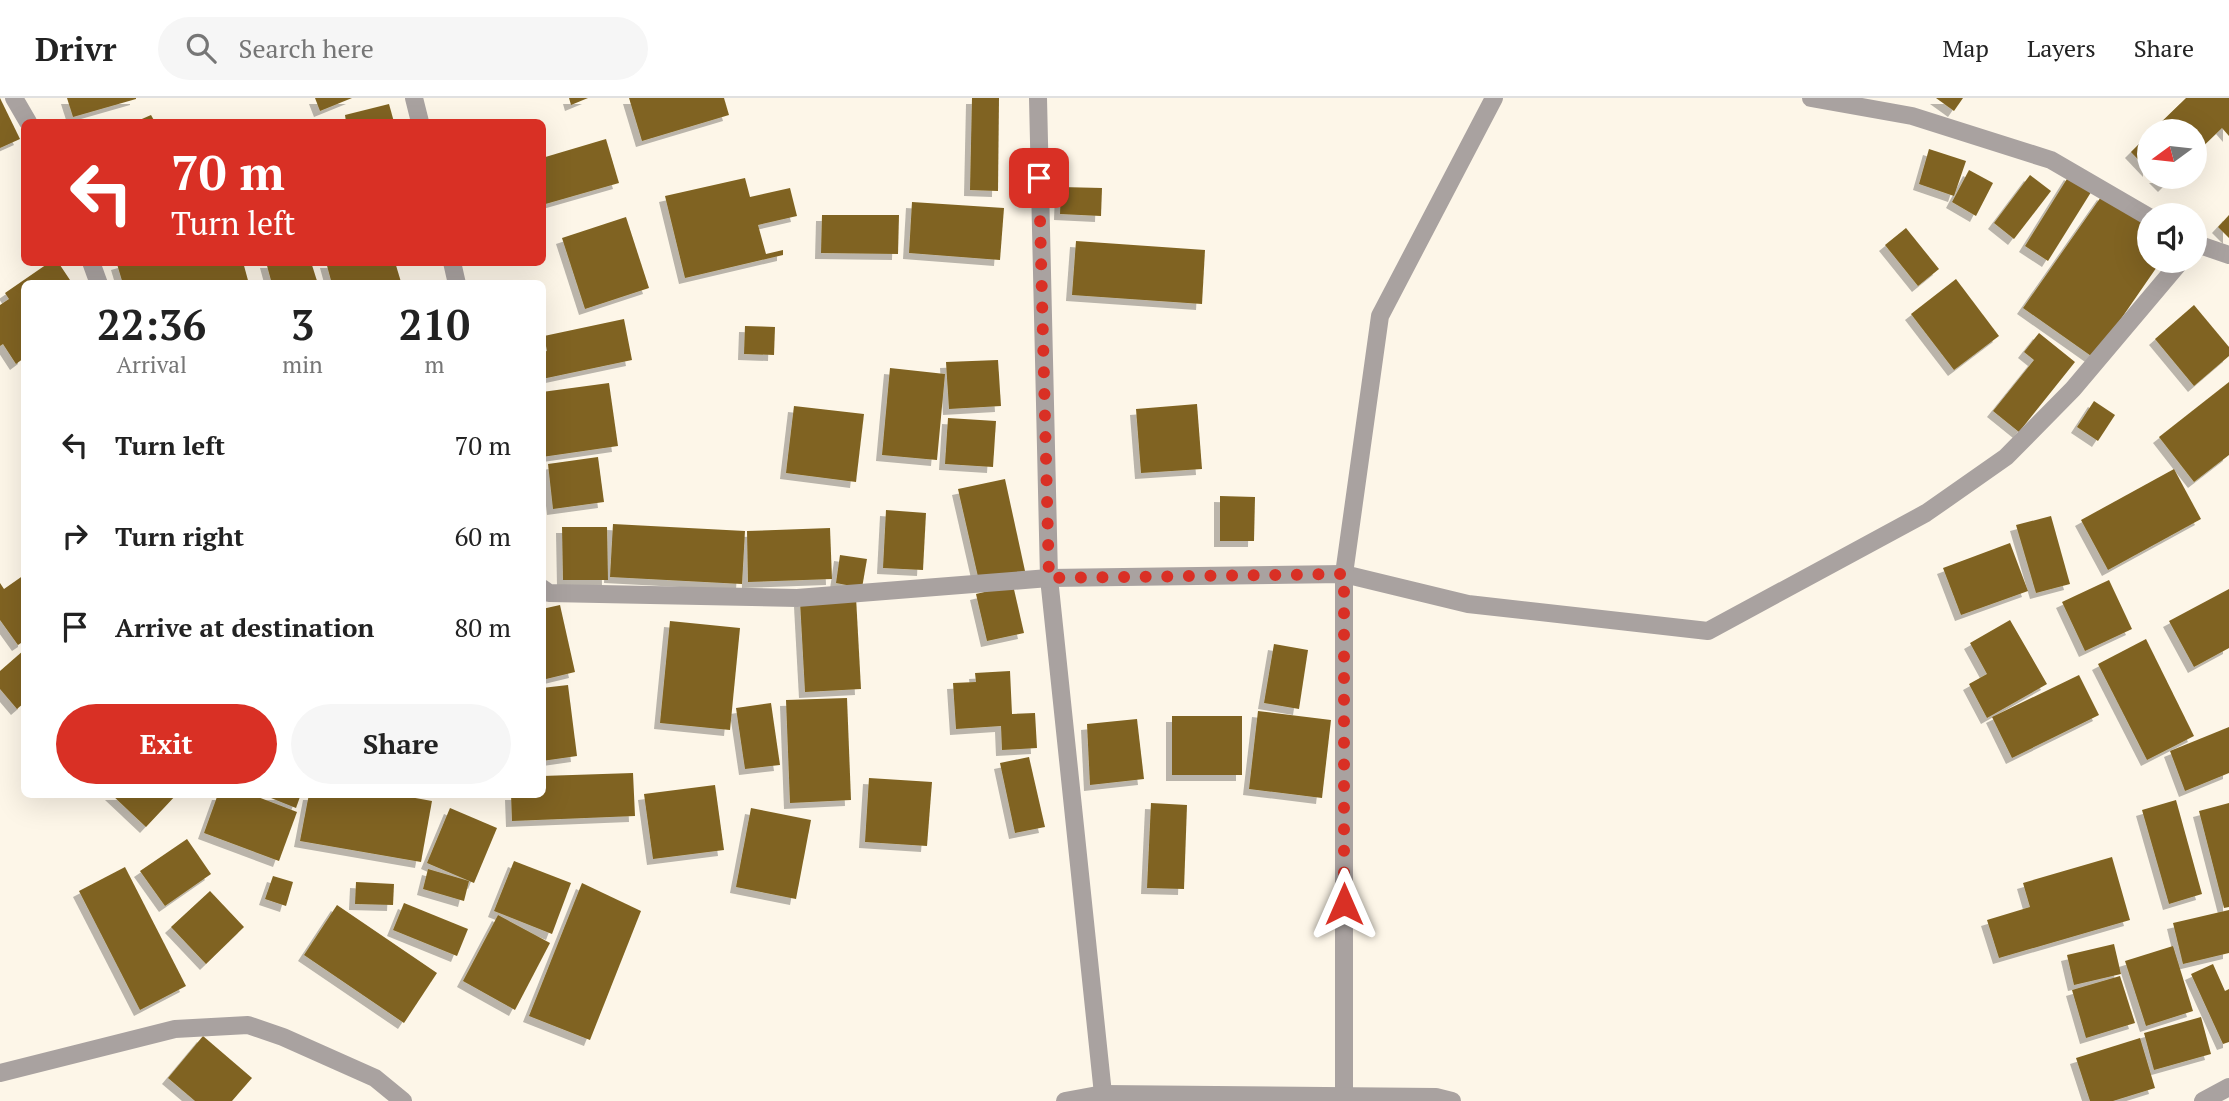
<!DOCTYPE html>
<style>
body{margin:0;font-family:"PT Serif",serif;background:#f6f6f6;color:#222;height:100vh;display:flex;flex-direction:column;font-size:26px;white-space:nowrap}
*{box-sizing:border-box;margin:0}
p{font-size:23px;color:#767676}
.icon{flex:none;width:38px;height:38px;fill:none;stroke:currentColor;stroke-width:2;stroke-linecap:round;stroke-linejoin:round}
.map{position:relative;flex:1;overflow:hidden}
.panel{position:absolute;left:21px;top:182px;width:525px;height:518px;display:flex;flex-direction:column;background:#fff;border-radius:10px;box-shadow:0 7px 28px #0002}
.panel>*{flex:none}
.top-card{position:absolute;left:21px;top:21px;width:525px;height:147px;border-radius:10px;box-shadow:0 7px 28px #0002;background:#d93025;color:#fff;overflow:hidden}
.needle{width:46px;rotate:255deg}
.tools{position:absolute;left:2137px;top:21px;display:grid;gap:14px}
.tools a{display:grid;place-items:center;width:70px;height:70px;border-radius:50%;background:#fff;box-shadow:0 7px 28px #0002;font-size:35px}
.pin{position:absolute;display:grid;place-items:center;width:60px;height:60px;color:#fff;margin:-30px;border-radius:14px;box-shadow:0 4px 10px #0006}
.me{position:absolute;width:77px;margin:-38px;rotate:0deg;stroke-linejoin:round;filter:drop-shadow(0 0 5px #0008)}
.turn{display:flex;align-items:center;gap:24px;height:147px;padding:0 35px;font-size:32px}
.turn .icon{width:91px;height:91px;stroke-width:2.5}
.turn b{display:block;font-size:49px;line-height:60px}
.eta{display:flex;justify-content:space-evenly;align-items:center;height:119px;text-align:center}
.eta b{font-size:42px;font-weight:800;line-height:49px}
.primary-button{display:flex;gap:14px;margin-top:auto;padding:14px 35px}
.primary-button a{flex:1;height:80px;border-radius:42px;background:#d93025;color:#fff;font-size:28px;font-weight:800;line-height:80px;text-align:center}
.primary-button a+a{background:#f6f6f6;color:#222}
ul{padding:0;list-style:none}
li{display:flex;align-items:center;gap:21px;height:91px;padding:0 35px}
li div{flex:1}
li b{display:block;font-size:26px}
li em{font-style:normal}
header{display:flex;align-items:center;gap:42px;box-sizing:border-box;height:98px;padding:0 35px;background:#fff;border-bottom:2px solid #e0e0e0}
header strong{font-size:33px}
nav{display:flex;gap:38px;margin-inline-start:auto;font-size:24px}
.search{width:490px;height:63px;background:#f6f6f6;display:flex;align-items:center;gap:18px;box-sizing:border-box;padding:0 24px;border-radius:38px;color:#767676;font-size:26px}
.map>svg:first-child{display:block}
.building{fill:#806421;filter:url(#shadow)}
.lines{fill:none;stroke-linecap:round;stroke-linejoin:round}
.minor{stroke:#a9a2a0;stroke-width:18}
.route{stroke:#d93025;stroke-width:12;stroke-dasharray:0 21.6}
</style>
<header>
<strong>Drivr</strong>
<div class="search"><svg class="icon" aria-label="search" viewBox="0 0 24 24"><circle cx="10" cy="10" r="6"/><path d="M15 15l6 6"/></svg>Search here</div>
<nav><a>Map</a><a>Layers</a><a>Share</a></nav>
</header>
<div class="map">
<svg width="2229" height="1003" viewBox="0 0 2229 1003">
<defs>
<filter id="shadow"><feDropShadow dx="-6" dy="6" stdDeviation="0" flood-color="#0004"/></filter>
</defs>
<rect width="100%" height="100%" fill="#fdf6e8"/>
<g class="building">
<polygon points="0,0 20,41 0,50"/>
<polygon points="67,0 136,0 136,1 73,19"/>
<polygon points="315,0 352,0 320,13"/>
<polygon points="569,0 588,0 571,7"/>
<polygon points="629,0 724,0 729,17 642,43"/>
<polygon points="972,0 999,0 998,93 970,92"/>
<polygon points="1936,0 1963,0 1954,13"/>
<polygon points="2186,0 2229,0 2229,38 2222,30 2194,57 2194,33 2152,33"/>
<polygon points="389,6 394,24 346,24 345,17"/>
<polygon points="151,17 155,24 135,24"/>
<polygon points="2149,36 2149,73 2131,54"/>
<polygon points="606,41 619,85 542,107 542,60"/>
<polygon points="1929,51 1966,63 1954,98 1919,86"/>
<polygon points="1969,72 1993,85 1976,118 1952,104"/>
<polygon points="2070,76 2093,91 2048,163 2025,148"/>
<polygon points="2030,77 2051,93 2014,141 1994,125"/>
<polygon points="2155,79 2173,79 2164,88"/>
<polygon points="745,80 750,99 790,90 797,118 758,127 766,156 783,152 783,157 685,180 665,98"/>
<polygon points="1061,89 1102,90 1101,118 1060,116"/>
<polygon points="2103,96 2149,128 2149,163 2161,163 2094,260 2023,210"/>
<polygon points="912,104 1004,110 1000,162 909,155"/>
<polygon points="822,117 899,117 898,156 821,155"/>
<polygon points="2229,117 2229,140 2218,129"/>
<polygon points="626,119 649,190 585,211 562,140"/>
<polygon points="1906,130 1939,171 1918,188 1885,147"/>
<polygon points="1076,143 1205,152 1202,206 1072,197"/>
<polygon points="50,164 58,164 70,182 66,186 24,186 24,260 16,266 3,246 0,248 0,207 9,201 5,195"/>
<polygon points="124,164 243,164 249,186 123,186 117,166"/>
<polygon points="266,164 311,164 318,186 272,186"/>
<polygon points="326,164 395,164 401,184 332,186"/>
<polygon points="1956,181 1999,238 1954,272 1911,216"/>
<polygon points="2194,207 2229,249 2229,258 2194,288 2155,241"/>
<polygon points="624,221 632,262 542,281 542,254 547,253 544,238"/>
<polygon points="745,228 775,229 774,257 744,256"/>
<polygon points="2039,235 2075,264 2019,334 1993,313 2034,262 2024,254"/>
<polygon points="998,262 1001,308 949,311 946,264"/>
<polygon points="890,270 945,276 937,362 882,357"/>
<polygon points="2229,284 2229,357 2194,384 2159,339"/>
<polygon points="609,285 618,348 542,359 542,294"/>
<polygon points="2094,303 2115,317 2098,343 2077,329"/>
<polygon points="1197,306 1202,371 1141,375 1136,311"/>
<polygon points="794,308 864,316 856,384 786,375"/>
<polygon points="948,320 996,323 993,369 945,366"/>
<polygon points="598,359 604,404 553,411 548,366"/>
<polygon points="2174,371 2201,421 2108,472 2081,422"/>
<polygon points="1005,381 1025,473 979,483 958,391"/>
<polygon points="1220,398 1255,399 1254,443 1220,443"/>
<polygon points="886,412 926,415 923,472 883,470"/>
<polygon points="2051,418 2070,486 2036,495 2016,427"/>
<polygon points="613,426 745,433 742,486 610,479"/>
<polygon points="562,429 607,429 608,482 563,482"/>
<polygon points="830,430 832,481 748,484 747,433"/>
<polygon points="2010,445 2028,493 1961,517 1943,470"/>
<polygon points="840,457 867,461 862,490 836,485"/>
<polygon points="24,477 24,543 18,547 0,522 0,485 4,491"/>
<polygon points="2109,482 2132,531 2085,553 2062,504"/>
<polygon points="1013,487 1024,535 987,543 976,496"/>
<polygon points="2229,491 2229,550 2194,569 2169,523"/>
<polygon points="856,499 861,591 805,594 800,503"/>
<polygon points="560,507 575,574 542,582 542,511"/>
<polygon points="2010,522 2047,586 1987,620 1969,586 1987,576 1970,545"/>
<polygon points="670,523 740,530 730,632 660,625"/>
<polygon points="2146,541 2194,638 2147,662 2098,566"/>
<polygon points="1274,546 1308,552 1299,611 1264,605"/>
<polygon points="24,552 24,605 17,611 0,591 0,573"/>
<polygon points="1010,573 1012,616 1035,615 1037,650 1002,652 1001,628 956,631 953,585 976,584 975,575"/>
<polygon points="2079,577 2099,617 2012,660 1992,619"/>
<polygon points="568,587 577,658 542,663 542,590"/>
<polygon points="847,600 851,702 790,705 786,602"/>
<polygon points="771,605 780,667 745,671 736,610"/>
<polygon points="1258,613 1331,622 1322,700 1249,691"/>
<rect x="1172" y="618" width="70" height="59"/>
<polygon points="1137,621 1144,681 1090,687 1087,626"/>
<polygon points="2229,629 2229,675 2185,693 2170,653"/>
<polygon points="1029,659 1045,729 1015,735 1000,665"/>
<polygon points="633,675 635,718 512,723 511,696 542,696 542,678"/>
<polygon points="869,680 932,684 927,748 865,744"/>
<polygon points="715,687 724,752 653,761 644,696"/>
<polygon points="111,696 177,696 146,729"/>
<polygon points="218,696 250,696 297,714 279,763 204,735"/>
<polygon points="261,696 301,696 296,710"/>
<polygon points="309,696 393,696 432,703 421,764 300,743"/>
<polygon points="2176,702 2202,796 2169,806 2142,712"/>
<polygon points="1151,705 1187,707 1184,791 1147,790"/>
<polygon points="2229,705 2229,809 2224,810 2199,713"/>
<polygon points="450,710 497,730 474,785 427,765"/>
<polygon points="751,710 811,722 796,801 736,789"/>
<polygon points="187,741 211,776 165,808 140,773"/>
<polygon points="2112,759 2130,822 1999,860 1987,822 2030,809 2023,785"/>
<polygon points="514,763 571,785 552,836 494,813"/>
<polygon points="125,769 186,888 140,912 79,793"/>
<polygon points="428,771 469,783 464,803 423,791"/>
<polygon points="273,778 293,784 286,808 265,801"/>
<polygon points="356,784 394,786 393,807 355,806"/>
<polygon points="582,785 641,813 590,942 529,918"/>
<polygon points="210,793 244,829 206,866 171,829"/>
<polygon points="404,805 468,831 457,858 393,832"/>
<polygon points="337,807 437,875 404,925 304,857"/>
<polygon points="2229,812 2229,855 2183,866 2173,825"/>
<polygon points="498,817 550,845 515,912 463,883"/>
<polygon points="2114,846 2121,876 2074,887 2067,857"/>
<polygon points="2173,848 2193,913 2146,928 2125,863"/>
<polygon points="2213,866 2225,893 2229,891 2229,944 2223,946 2191,876"/>
<polygon points="2120,878 2135,925 2086,940 2072,892"/>
<polygon points="2201,919 2211,956 2154,972 2144,935"/>
<polygon points="203,938 252,980 232,1003 195,1003 168,980"/>
<polygon points="2140,940 2155,990 2113,1003 2090,1003 2076,960"/>
</g>
<g class="lines">
<g class="minor">
<polyline points="14,0 28,24"/>
<polyline points="414,0 420,24"/>
<polyline points="1038,0 1049,480 1103,996"/>
<polyline points="1811,0 1912,18 2051,62 2149,119"/>
<polyline points="2194,145 2229,157"/>
<polyline points="91,164 99,186"/>
<polyline points="452,164 457,186"/>
<polyline points="542,490 549,495 797,500 1049,480 1344,476 1468,506 1708,533 1926,415 2006,359 2073,291 2181,163"/>
<polyline points="0,975 175,931 248,927 283,939 375,980 403,1003"/>
<polyline points="1344,999 1344,476 1380,218 1494,0"/>
<polyline points="1065,1003 1103,996 1436,999 1452,1003"/>
<polyline points="2203,1003 2229,989"/>
</g>
</g>
<g class="lines">
<polyline class="route" points="1039,80 1049,480 1344,476 1344,806"/>
</g>
</svg>
<div class="tools">
<a><svg class="needle" viewBox="-14 -14 28 28"><path d="M0-13l5 13h-10z" fill="#e53935"/><path d="M0 13l5-13h-10z" fill="#767676"/></svg></a>
<a><svg class="icon" aria-label="sound" viewBox="0 0 24 24"><path d="M4 9h4l5-4v14l-5-4H4zM17 9q2 3 0 6"/></svg></a>
</div>
<div class="pin" style="left:1039px;top:80px;background:#d93025"><svg class="icon" aria-label="arrive" viewBox="0 0 24 24"><path d="M6 21V4h12l-3 4 3 4H6"/></svg></div>
<svg class="me" style="left:1344px;top:806px" viewBox="-20 -20 40 40"><path d="M0-17L14 15 0 8-14 15z" fill="#d93025" stroke="#fff" stroke-width="4"/></svg>
<div class="top-card">
<div class="turn"><svg class="icon" aria-label="left" viewBox="0 0 24 24"><path d="M17 20v-9H6M10 6l-5 5 5 5"/></svg><div><b>70 m</b>Turn left</div></div>
</div>
<section class="panel">
<div class="eta">
<div><b>22:36</b><p>Arrival</p></div>
<div><b>3</b><p>min</p></div>
<div><b>210</b><p>m</p></div>
</div>
<ul>
<li><svg class="icon" aria-label="left" viewBox="0 0 24 24"><path d="M17 20v-9H6M10 6l-5 5 5 5"/></svg><div><b>Turn left</b></div><em>70 m</em></li>
<li><svg class="icon" aria-label="right" viewBox="0 0 24 24"><path d="M7 20v-9h11M14 6l5 5-5 5"/></svg><div><b>Turn right</b></div><em>60 m</em></li>
<li><svg class="icon" aria-label="arrive" viewBox="0 0 24 24"><path d="M6 21V4h12l-3 4 3 4H6"/></svg><div><b>Arrive at destination</b></div><em>80 m</em></li>
</ul>
<div class="primary-button"><a>Exit</a><a>Share</a></div>
</section>
</div>
